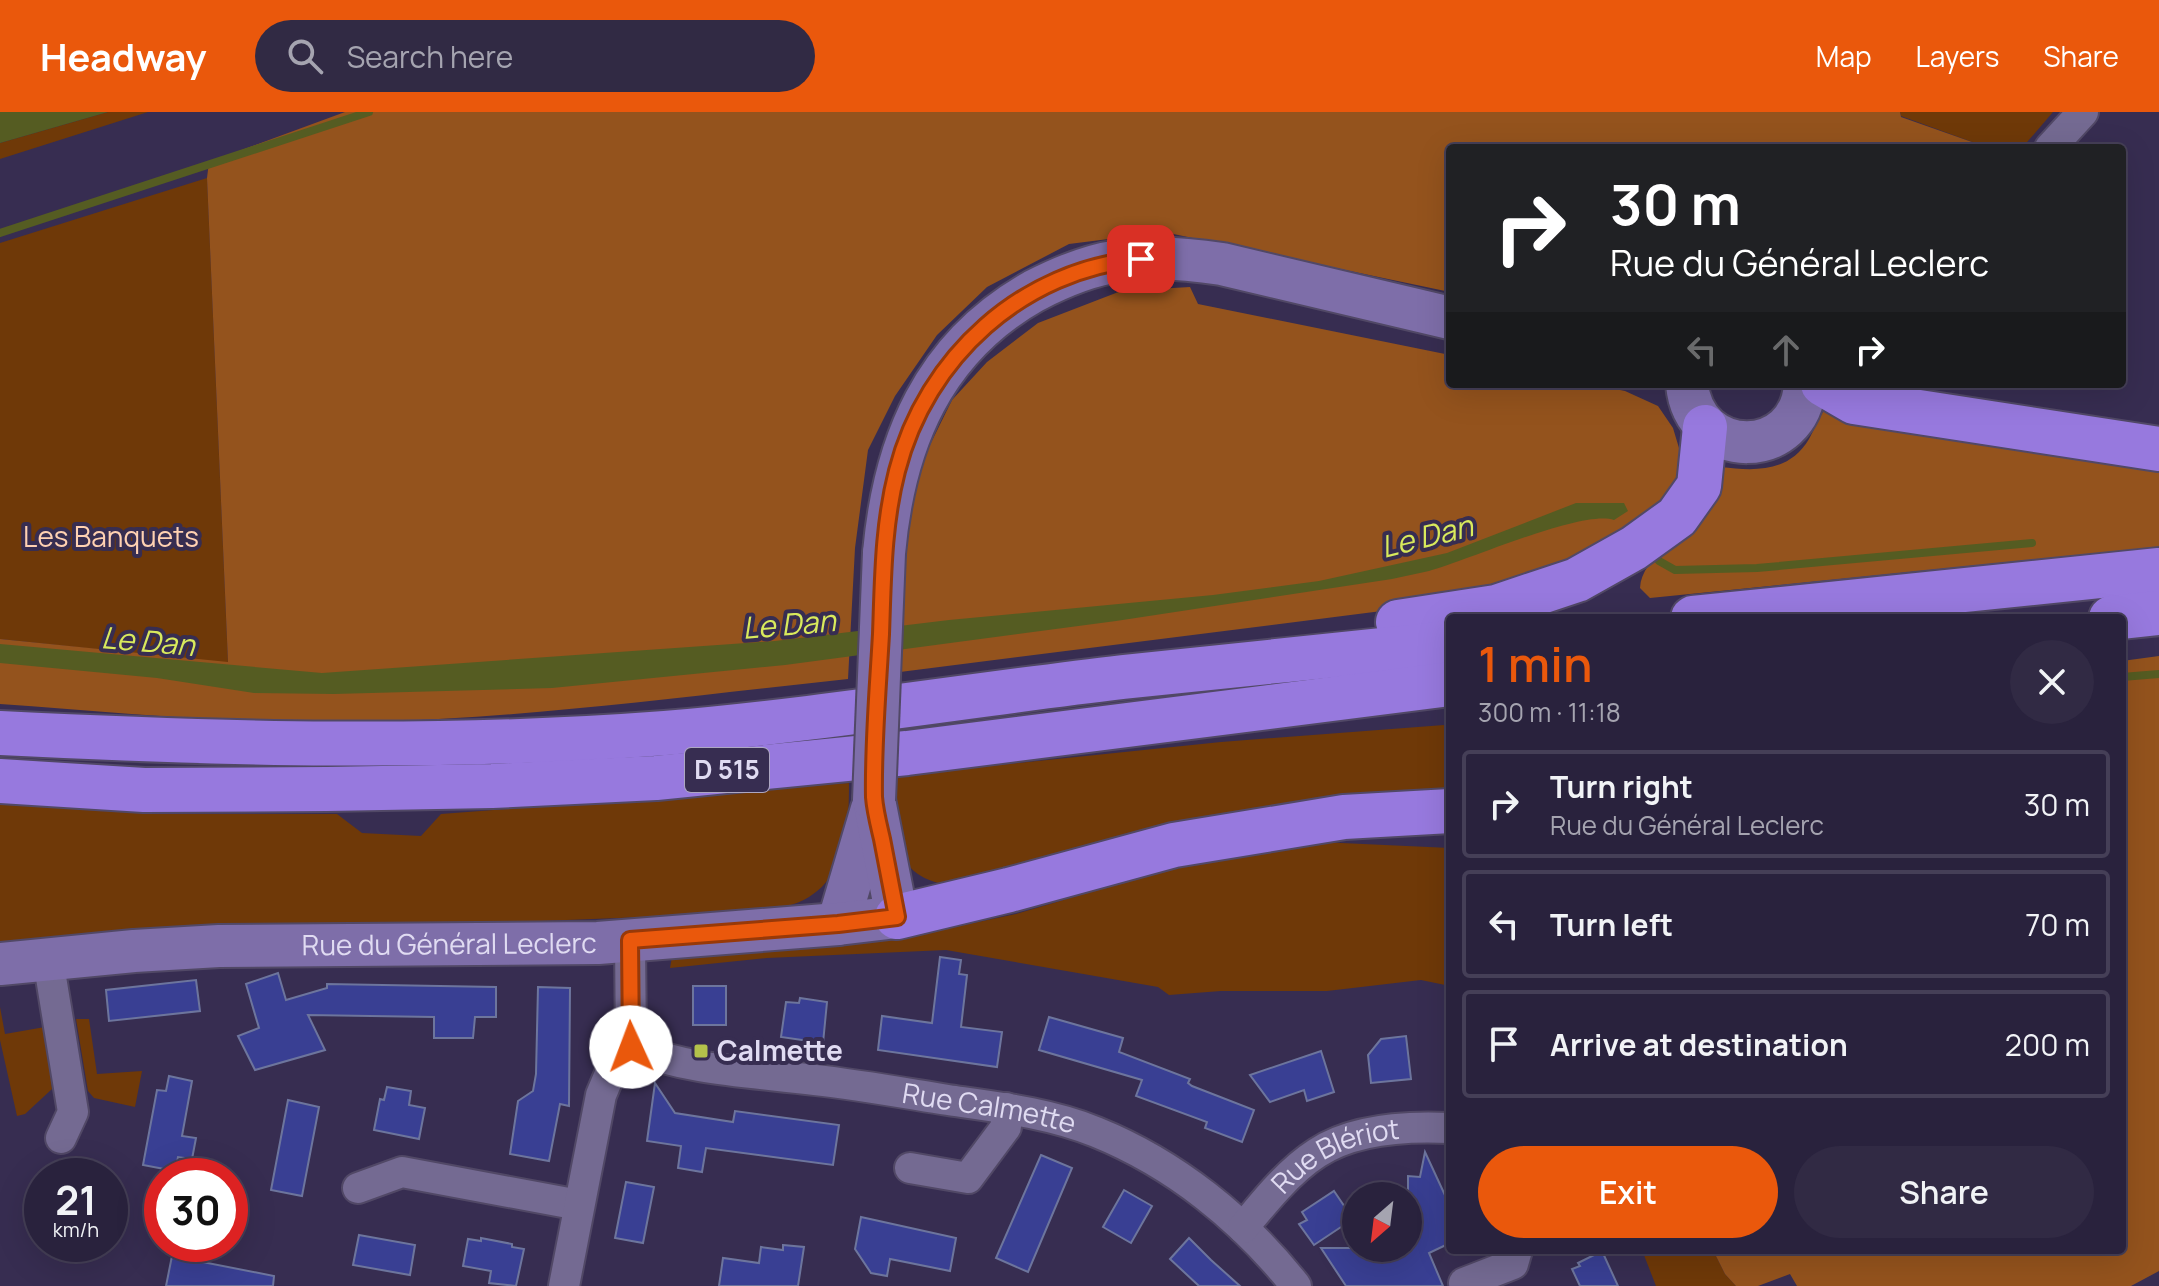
<!DOCTYPE html>
<meta charset="utf-8">
<style>
body{margin:0;font-family:Manrope,sans-serif;background:#312a44;color:#f1f3f6;height:100vh;display:flex;flex-direction:column;font-size:30px;white-space:nowrap}
*{box-sizing:border-box;margin:0}
p{font-size:26px;color:#a5a4b0}
.icon{flex:none;width:44px;height:44px;fill:none;stroke:currentColor;stroke-width:2;stroke-linecap:round;stroke-linejoin:round}
.map{position:relative;flex:1;overflow:hidden}
.panel{position:absolute;left:1446px;top:502px;width:680px;height:640px;display:flex;flex-direction:column;background:#29223d;border-radius:8px;box-shadow:0 8px 32px #0002,0 0 0 2px #453f57}
.panel>*{flex:none}
.guide{position:absolute;left:1446px;top:32px;width:680px;height:244px;border-radius:8px;box-shadow:0 8px 32px #0002,0 0 0 2px #453f57;background:#202124;color:#fff;overflow:hidden}
.needle{width:52px;rotate:208deg}
.controls{position:absolute;left:1342px;top:1070px;display:grid;gap:16px}
.controls a{display:grid;place-items:center;width:80px;height:80px;border-radius:50%;background:#29223d;box-shadow:0 8px 32px #0002,0 0 0 2px #453f57;font-size:40px}
.speed{position:absolute;left:24px;top:1046px;display:flex;gap:16px;font-size:40px;font-weight:700;text-align:center}
.speed>*{display:grid;place-content:center;width:104px;height:104px;border-radius:50%;background:#29223d;box-shadow:0 8px 32px #0002,0 0 0 2px #453f57;line-height:1}
.speed small{font-size:20px;font-weight:400}
.speed .limit{border:12px solid #d22;background:#fff;color:#111}
.pin{position:absolute;display:grid;place-items:center;width:68px;height:68px;color:#fff;margin:-34px;border-radius:16px;box-shadow:0 4px 12px #0006}
.me{position:absolute;width:88px;margin:-44px;rotate:358deg;stroke-linejoin:round;filter:drop-shadow(0 0 6px #0008)}
.turn{display:flex;align-items:center;gap:28px;height:168px;padding:0 32px;font-size:36px}
.turn .icon{width:104px;height:104px;stroke-width:2.5}
.turn b{display:block;font-size:56px;line-height:68px}
.lanes{display:flex;align-items:center;height:76px;padding:0 32px;background:#0003;justify-content:center;gap:40px;direction:ltr}
.lanes .off{opacity:.35}
.round{display:grid;place-items:center;flex:none;width:84px;height:84px;border-radius:42px;background:#312a44}
.summary{display:flex;align-items:center;justify-content:space-between;height:136px;padding:0 32px}
h1{font-size:48px;font-weight:600;line-height:60px;color:#ea580c}
.button{display:flex;gap:16px;margin-top:auto;padding:16px 32px}
.button a{flex:1;height:92px;border-radius:48px;background:#ea580c;color:#fff;font-size:32px;font-weight:600;line-height:92px;text-align:center}
.button a+a{background:#312a44;color:#f1f3f6}
ul{padding:0;list-style:none}
li{display:flex;align-items:center;gap:24px;height:108px;margin:0 16px 12px;padding:0 16px;border:4px solid #453f57;border-radius:8px}
li div{flex:1}
li b{display:block;font-size:30px}
li em{font-style:normal}
header{display:flex;align-items:center;gap:48px;box-sizing:border-box;height:112px;padding:0 40px;background:#ea580c;color:#fff}
header strong{font-size:38px}
nav{display:flex;gap:44px;margin-inline-start:auto;font-size:28px}
.search{width:560px;height:72px;background:#312a44;display:flex;align-items:center;gap:20px;box-sizing:border-box;padding:0 28px;border-radius:44px;color:#a5a4b0;font-size:30px}
.map>svg:first-child{display:block}
.green{fill:#6f3908}
.forest{fill:#94531d}
.water{fill:#555c22}
.lines{fill:none;stroke-linecap:round;stroke-linejoin:round}
.stream{stroke:#555c22;stroke-width:8}
.building{fill:#393f93;stroke:#6d759d;stroke-width:2}
.street-casing{stroke:#514866;stroke-width:34}
.secondary-casing{stroke:#514866;stroke-width:46}
.highway-casing{stroke:#514866;stroke-width:48}
.street{stroke:#746a92;stroke-width:30}
.secondary{stroke:#7e6ea9;stroke-width:42}
.highway{stroke:#9779de;stroke-width:44}
.secondary-bridge-casing{stroke:#514866;stroke-width:46;stroke-linecap:butt}
.secondary-bridge{stroke:#7e6ea9;stroke-width:42}
.route-casing{stroke:#983908;stroke-width:20}
.route{stroke:#ea580c;stroke-width:14}
.poi-dot{fill:#b4c24b;stroke:#372d51;stroke-width:3}
.labels{text-anchor:middle;stroke-width:8;stroke-linejoin:round;paint-order:stroke}
.shield{fill:#372d51;stroke:#ada7c2;stroke-width:2}
.shield-label{font-size:26px;font-weight:bold;fill:#e0dbf2}
.park-label{font-size:28px;fill:#ffd1b2;stroke:#372d51}
.street-label{font-size:28px;fill:#e0dbf2;stroke:#372d51}
.poi-label{font-size:28px;font-weight:bold;fill:#e0dbf2;stroke:#372d51;text-anchor:start}
.water-label{font-size:30px;font-style:italic;fill:#d9ea5c;stroke:#372d51}
</style>
<header>
<strong>Headway</strong>
<div class="search"><svg class="icon" aria-label="search" viewBox="0 0 24 24"><circle cx="10" cy="10" r="6"/><path d="M15 15l6 6"/></svg>Search here</div>
<nav><a>Map</a><a>Layers</a><a>Share</a></nav>
</header>
<div class="map">
<svg width="2159" height="1174" viewBox="0 0 2159 1174">
<rect width="100%" height="100%" fill="#372d51"/>
<g class="green">
<polygon points="108,0 148,0 0,47 0,31"/>
<polygon points="1900,0 2053,0 2022,36 1989,36 1901,4"/>
<polygon points="207,66 228,551 0,527 0,131"/>
<path d="M1444,613L1450,615V684L956,774C887,767 895,718 893,664L1221,630Z"/>
<path d="M849,671C849,711 847,762 809,785C791,796 768,798 748,801L414,814L0,838V692L158,702H337L362,721L421,724L441,702Z"/>
<polygon points="1298,729 1450,736 1450,874 1421,868 1327,879 1221,879 1169,883 1158,875 946,838 767,846 670,856 672,845 921,822 1016,802 1192,750"/>
<polygon points="0,895 5,922 45,915 52,977 25,1002 17,1004 0,928"/>
<polygon points="76,907 89,907 97,962 142,959 135,995 94,986 88,979"/>
<polygon points="1642,1138 1713,1138 1725,1162 1736,1174 1656,1174"/>
</g>
<g class="forest">
<path d="M345,0H1900L1901,5L1989,36H1450V180L1164,120L1069,132L987,175L937,223L895,284L868,338L855,436L848,567C691,584 534,605 376,610C251,614 125,601 0,592V527L228,550L207,66L209,50Z"/>
<polygon points="1190,175 1198,192 1450,243 1450,272 1590,272 1625,279 1658,294 1673,316 1682,346 1678,366 1664,394 1625,418 1560,452 1509,474 1421,494 900,560 904,442 911,387 923,347 952,288 987,250 1038,211 1121,179"/>
<path d="M1824,298L1855,306L2159,355V435L1650,486L1640,476C1642,442 1686,428 1705,403C1714,391 1717,369 1721,355C1754,359 1789,361 1809,327C1814,318 1818,308 1824,298Z"/>
<polygon points="2159,544 2159,1159 2131,1174 1797,1174 1790,1162 1758,1174 1736,1174 1725,1162 1713,1138 2122,1138 2122,549"/>
</g>
<g class="water">
<polygon points="0,0 108,0 0,31"/>
<path d="M1576,391H1624L1628,399L1614,408C1582,397 1467,449 1429,459C1417,462 1404,464 1392,467L1116,509L785,553L552,576L334,582L254,581L157,566L0,551V532L322,561L775,529L949,508L1213,483L1319,469L1447,441Z"/>
</g>
<g class="lines">
<g class="stream">
<polyline points="0,121 369,0"/>
<polyline points="1659,449 1675,458 1757,456 2032,431"/>
<polyline points="2122,565 2159,562"/>
</g>
</g>
<g class="building">
<polygon points="940,845 961,848 959,862 967,863 961,915 1002,920 997,955 878,938 882,904 932,911"/>
<polygon points="278,861 286,888 327,876 327,872 496,875 496,905 475,905 473,926 434,926 434,905 308,903 325,938 255,958 238,924 259,916 246,872"/>
<polygon points="196,868 200,899 109,909 106,878"/>
<rect x="693" y="874" width="33" height="39"/>
<polygon points="538,875 570,876 569,994 560,992 549,1049 510,1042 518,989 533,979 536,962"/>
<polygon points="800,886 827,890 823,931 781,925 786,890 799,891"/>
<polygon points="1049,905 1123,926 1119,940 1190,967 1188,971 1192,974 1254,998 1242,1030 1205,1016 1207,1010 1136,984 1142,968 1039,938"/>
<polygon points="1406,924 1411,967 1371,971 1368,943 1381,927"/>
<polygon points="1321,939 1334,980 1307,989 1304,978 1270,990 1250,963"/>
<polygon points="169,964 192,969 182,1024 196,1026 192,1047 178,1045 175,1059 143,1053 157,978 166,979"/>
<polygon points="655,971 675,1001 733,1010 735,999 839,1013 833,1053 706,1036 702,1060 678,1056 681,1034 647,1029"/>
<polygon points="387,975 411,979 409,993 425,996 419,1027 374,1018 380,987 384,988"/>
<polygon points="288,988 319,995 302,1084 271,1078"/>
<polygon points="1425,1040 1450,1094 1450,1131 1429,1141 1443,1174 1346,1174 1321,1136 1408,1136 1408,1064 1420,1065"/>
<polygon points="1041,1043 1072,1056 1028,1160 996,1146"/>
<polygon points="626,1070 654,1075 643,1131 615,1126"/>
<polygon points="1124,1078 1152,1094 1131,1131 1103,1115"/>
<polygon points="1334,1079 1353,1107 1314,1133 1299,1112 1307,1108 1302,1100"/>
<polygon points="861,1105 956,1126 950,1159 890,1147 887,1164 871,1161 855,1137"/>
<polygon points="359,1123 415,1133 410,1163 353,1153"/>
<polygon points="481,1126 512,1132 512,1135 524,1137 516,1174 489,1171 491,1159 463,1154 468,1127 481,1129"/>
<polygon points="1189,1126 1211,1148 1240,1174 1199,1174 1170,1147"/>
<polygon points="783,1133 804,1135 798,1174 719,1174 723,1146 759,1151 761,1135 783,1138"/>
<polygon points="1602,1139 1618,1174 1580,1174 1572,1157 1580,1154 1578,1151"/>
<polygon points="172,1144 274,1164 273,1174 166,1174"/>
</g>
<g class="lines">
<g class="street-casing">
<g id="street">
<polyline points="2050,36 2083,0"/>
<polyline points="48,847 73,1000 61,1026"/>
<path id="s1" d="M631,935C690,959 752,960 815,968C860,973 904,981 948,988C997,995 1050,1001 1096,1020C1175,1052 1243,1107 1296,1174"/>
<polyline points="910,1056 968,1066 1006,1015 1006,996"/>
<polyline points="358,1076 402,1060 579,1093"/>
<path id="s2" d="M1243,1116C1264,1090 1289,1059 1317,1041C1353,1017 1408,1014 1450,1016"/>
<polyline points="1464,1171 1513,1152 1517,1138"/>
<polyline points="564,1174 601,983 614,952 631,935 630,828"/>
</g>
</g>
<g class="secondary-casing">
<g id="secondary">
<path d="M1687,272C1694,350 1801,349 1805,272"/>
<path d="M884,441C894,330 933,236 1034,179C1061,165 1089,153 1119,149C1154,144 1188,147 1222,152L1450,206"/>
<polyline points="838,812 872,697"/>
<path id="s3" d="M0,852L134,839L219,834L598,831L838,812L897,805L874,688"/>
</g>
</g>
<g class="highway-casing">
<g id="highway">
<polyline points="1823,272 1854,290 2159,337"/>
<polyline points="1693,506 2159,458"/>
<polyline points="2111,506 2159,501"/>
<polyline points="1398,510 1496,495 1577,468 1634,436 1677,405 1699,374 1705,315"/>
<path d="M0,621C221,632 444,638 665,621C818,608 970,583 1123,565C1232,553 1341,543 1450,531"/>
<polyline points="0,669 144,678 327,677 492,674 656,666 907,641 1450,572"/>
<polyline points="897,805 1009,778 1174,733 1344,705 1450,699"/>
</g>
</g>
<use href="#street" class="street"/>
<use href="#secondary" class="secondary"/>
<use href="#highway" class="highway"/>
<g class="secondary-bridge-casing">
<polyline id="secondary-bridge" points="874,688 884,441"/>
</g>
<use href="#secondary-bridge" class="secondary-bridge"/>
</g>
<g class="lines">
<g class="route-casing">
<path id="route" d="M631,935L630,828L838,812L897,805C892,779 887,753 882,727C879,714 875,699 874,685C873,631 878,576 881,522C883,467 883,413 897,359C926,245 1023,157 1141,147"/>
</g>
<use href="#route" class="route"/>
</g>
<rect class="poi-dot" x="693" y="931" width="16" height="16" rx="4"/>
<g class="labels">
<rect class="shield" x="685" y="636" width="84" height="44" rx="6"/>
<g class="shield-label">
<text x="727" y="667">D 515</text>
</g>
<g class="park-label">
<text x="111" y="435">Les Banquets</text>
</g>
<g class="street-label">
<text dy="10" stroke="none"><textPath href="#s3" startOffset="450">Rue du Général Leclerc</textPath></text>
<text dy="10" stroke="none"><textPath href="#s1" startOffset="364">Rue Calmette</textPath></text>
<text dy="10" stroke="none"><textPath href="#s2" startOffset="122">Rue Blériot</textPath></text>
</g>
<g class="poi-label">
<text x="717" y="949">Calmette</text>
</g>
<g class="water-label">
<text transform="translate(1427 425) rotate(-14)" y="10">Le Dan</text>
<text transform="translate(789 513) rotate(-5)" y="10">Le Dan</text>
<text transform="translate(148 530) rotate(5)" y="10">Le Dan</text>
</g>
</g>
</svg>
<div class="controls">
<a><svg class="needle" viewBox="-14 -14 28 28"><path d="M0-13l5 13h-10z" fill="#e53935"/><path d="M0 13l5-13h-10z" fill="#a5a4b0"/></svg></a>
</div>
<div class="speed"><div>21<small>km/h</small></div><div class="limit">30</div></div>
<div class="pin" style="left:1141px;top:147px;background:#d93025"><svg class="icon" aria-label="arrive" viewBox="0 0 24 24"><path d="M6 21V4h12l-3 4 3 4H6"/></svg></div>
<svg class="me" style="left:631px;top:935px" viewBox="-20 -20 40 40"><circle r="19" fill="#fff"/><path d="M0-13L10 11 0 6-10 11z" fill="#ea580c"/></svg>
<div class="guide">
<div class="turn"><svg class="icon" aria-label="right" viewBox="0 0 24 24"><path d="M7 20v-9h11M14 6l5 5-5 5"/></svg><div><b>30 m</b>Rue du Général Leclerc</div></div>
<div class="lanes"><svg class="icon off" aria-label="left" viewBox="0 0 24 24"><path d="M17 20v-9H6M10 6l-5 5 5 5"/></svg><svg class="icon off" aria-label="ahead" viewBox="0 0 24 24"><path d="M12 20V5M6 11l6-6 6 6"/></svg><svg class="icon" aria-label="right" viewBox="0 0 24 24"><path d="M7 20v-9h11M14 6l5 5-5 5"/></svg></div>
</div>
<section class="panel">
<div class="summary"><div><h1>1 min</h1><p>300 m · 11:18</p></div><a class="round"><svg class="icon" aria-label="close" viewBox="0 0 24 24"><path d="M6 6l12 12M18 6L6 18"/></svg></a></div>
<ul>
<li><svg class="icon" aria-label="right" viewBox="0 0 24 24"><path d="M7 20v-9h11M14 6l5 5-5 5"/></svg><div><b>Turn right</b><p>Rue du Général Leclerc</p></div><em>30 m</em></li>
<li><svg class="icon" aria-label="left" viewBox="0 0 24 24"><path d="M17 20v-9H6M10 6l-5 5 5 5"/></svg><div><b>Turn left</b></div><em>70 m</em></li>
<li><svg class="icon" aria-label="arrive" viewBox="0 0 24 24"><path d="M6 21V4h12l-3 4 3 4H6"/></svg><div><b>Arrive at destination</b></div><em>200 m</em></li>
</ul>
<div class="button"><a>Exit</a><a>Share</a></div>
</section>
</div>
